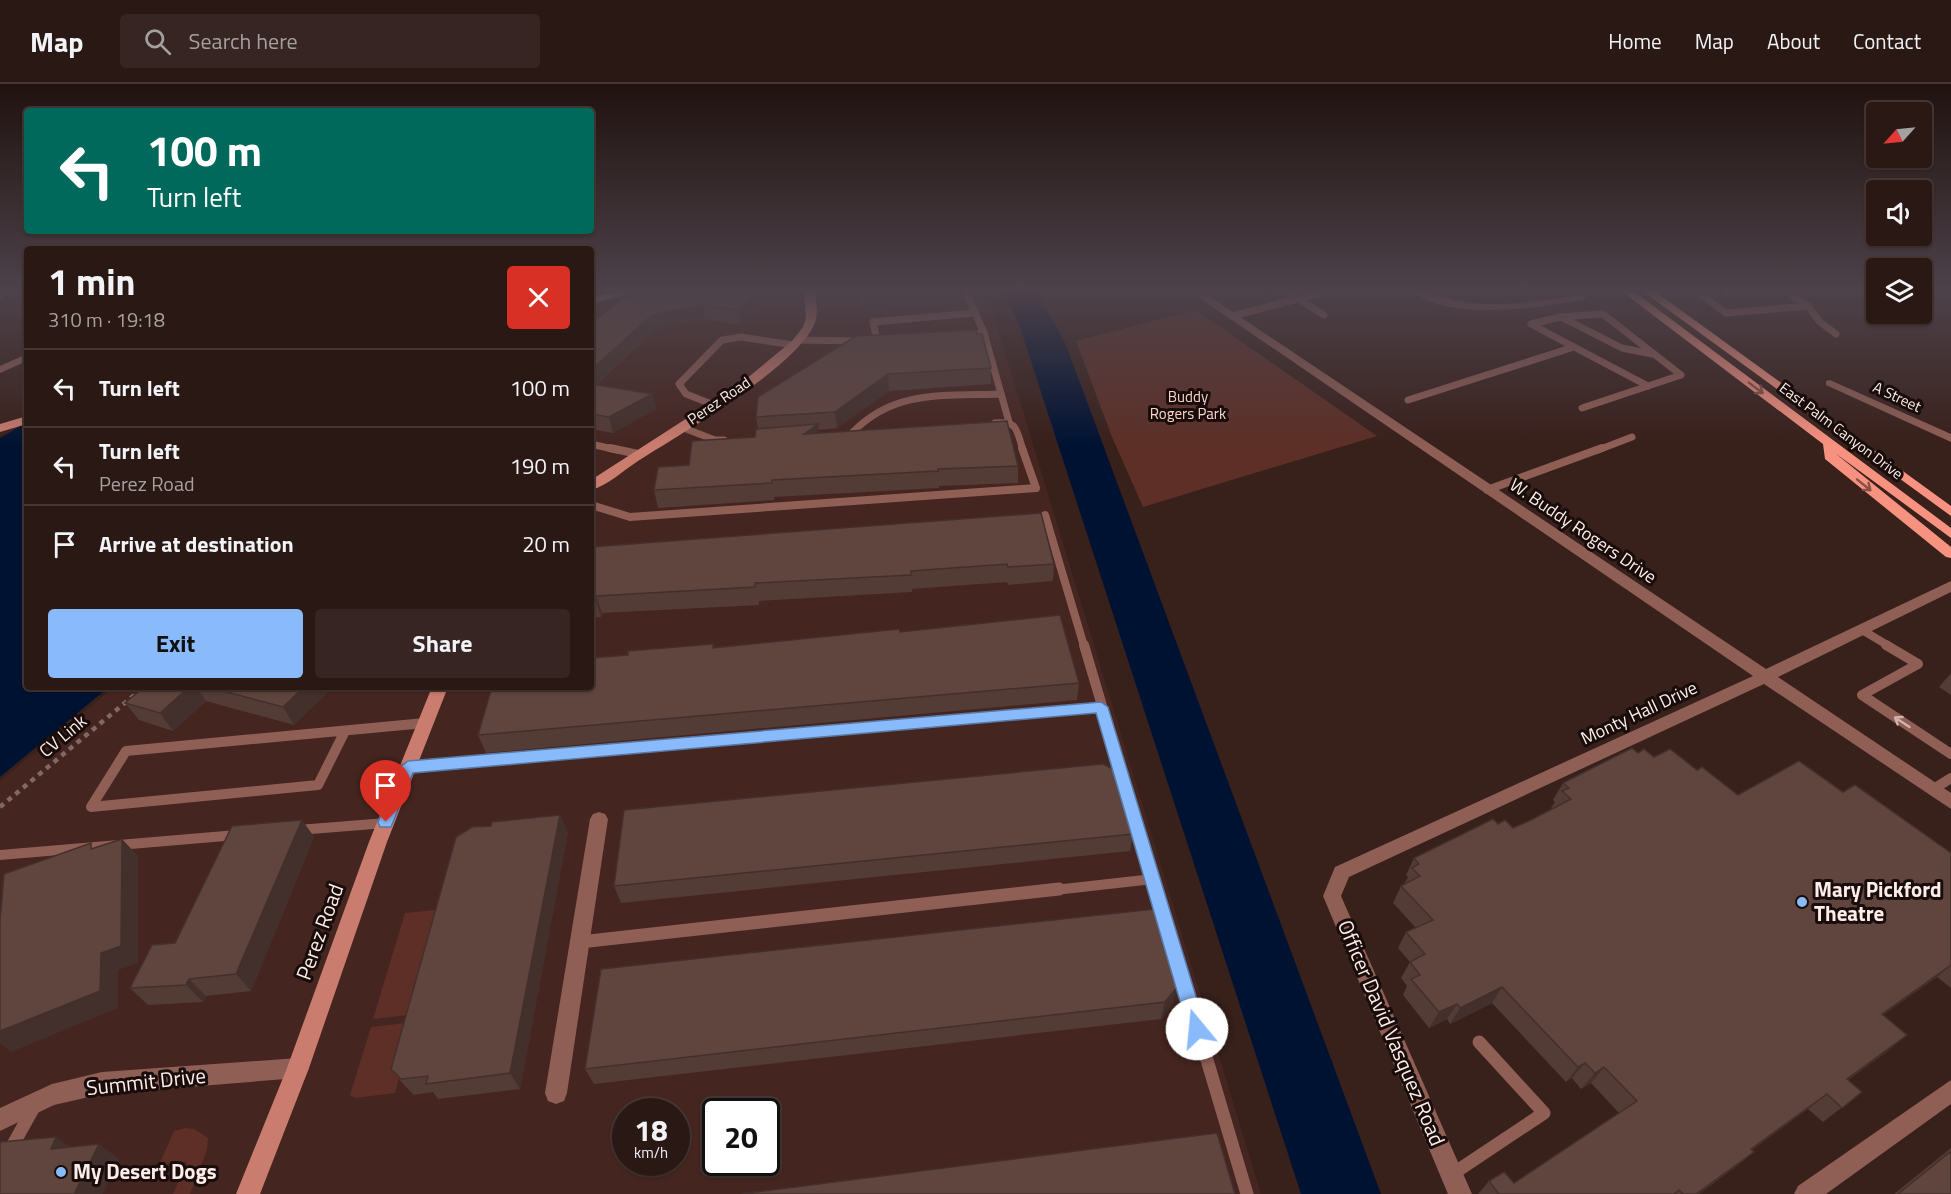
<!DOCTYPE html>
<meta charset="utf-8">
<style>
body{margin:0;font-family:"Titillium Web",sans-serif;background:#362522;color:#f1f3f6;height:100vh;display:flex;flex-direction:column;font-size:22px;white-space:nowrap}
*{box-sizing:border-box;margin:0}
p{font-size:20px;color:#a5a0a0}
.icon{flex:none;width:33px;height:33px;fill:none;stroke:currentColor;stroke-width:2;stroke-linecap:round;stroke-linejoin:round}
.map{position:relative;flex:1;overflow:hidden}
.sheet{position:absolute;left:24px;top:162px;width:570px;height:444px;display:flex;flex-direction:column;background:#2a1814;border-radius:6px;box-shadow:0 2px 4px #0004,0 0 0 2px #463734}
.sheet>*{flex:none}
.hud{position:absolute;left:24px;top:24px;width:570px;height:126px;border-radius:6px;box-shadow:0 2px 4px #0004,0 0 0 2px #463734;background:#00695c;color:#fff;overflow:hidden}
.needle{width:39px;rotate:243deg}
.controls{position:absolute;left:1866px;top:18px;display:grid;gap:12px}
.controls a{display:grid;place-items:center;width:66px;height:66px;border-radius:6px;background:#2a1814;box-shadow:0 2px 4px #0004,0 0 0 2px #463734;font-size:30px}
.speed{position:absolute;left:612px;top:1014px;display:flex;gap:12px;font-size:30px;font-weight:700;text-align:center}
.speed>*{display:grid;place-content:center;width:78px;height:78px;border-radius:50%;background:#2a1814;box-shadow:0 2px 4px #0004,0 0 0 2px #463734;line-height:1}
.speed small{font-size:15px;font-weight:400}
.speed .limit{border:3px solid #111;border-radius:9px;background:#fff;color:#111}
.pin{position:absolute;display:grid;place-items:center;width:51px;height:51px;color:#fff;margin:-62px -26px;border-radius:50% 50% 50% 0;rotate:-45deg;box-shadow:0 0 6px #0007}
.pin .icon{rotate:45deg}
.me{position:absolute;width:66px;margin:-33px;rotate:343deg;stroke-linejoin:round;filter:drop-shadow(0 0 4px #0008)}
.turn{display:flex;align-items:center;gap:21px;height:126px;padding:0 24px;font-size:27px}
.turn .icon{width:78px;height:78px;stroke-width:2.5}
.turn b{display:block;font-size:42px;line-height:51px}
.round{display:grid;place-items:center;flex:none;width:63px;height:63px;border-radius:6px;background:#362522}
.head{display:flex;align-items:center;justify-content:space-between;height:102px;padding:0 24px}
h1{font-size:36px;font-weight:700;line-height:45px}
.button{display:flex;gap:12px;margin-top:auto;padding:12px 24px}
.button a{flex:1;height:69px;border-radius:6px;background:#88bafc;color:#111;font-size:24px;font-weight:700;line-height:69px;text-align:center}
.button a+a{background:#362522;color:#f1f3f6}
ul{padding:0;list-style:none}
li{display:flex;align-items:center;gap:18px;height:78px;padding:0 24px;border-top:2px solid #463734}
li div{flex:1}
li b{display:block;font-size:22px}
li em{font-style:normal}
header{display:flex;align-items:center;gap:36px;box-sizing:border-box;height:84px;padding:0 30px;background:#2a1814;border-bottom:2px solid #463734}
header strong{font-size:28px}
nav{display:flex;gap:33px;margin-inline-start:auto;font-size:21px}
.search{width:420px;height:54px;background:#362522;display:flex;align-items:center;gap:15px;box-sizing:border-box;padding:0 21px;border-radius:6px;color:#a5a0a0;font-size:22px}
.map>svg:first-child{display:block}
.built{fill:#452520;fill-rule:evenodd}
.green{fill:#5d2f27}
.water{fill:#001232}
.lines{fill:none;stroke-linecap:round;stroke-linejoin:round}
.path{stroke:#7f6964;stroke-width:4.5;stroke-dasharray:5 5;stroke-linecap:butt}
.service-far3{stroke:#8f5e55;stroke-width:7}
.service-far2{stroke:#8f5e55;stroke-width:8}
.service-far1{stroke:#8f5e55;stroke-width:10}
.service{stroke:#8f5e55;stroke-width:13}
.minor{fill:#8f5e55;fill-rule:evenodd}
.secondary{fill:#ca7c6e;fill-rule:evenodd}
.primary{fill:#f89280;fill-rule:evenodd}
.wall{fill:#533b36}
.shaded-wall{fill:#43302c}
.building{fill:#60453f;stroke:#43302c;stroke-width:1.5}
.oneway{stroke:#885046}
.oneway2{stroke:#d1b3ad}
.route{fill:#88bafc;stroke:#5879a4;stroke-width:1.5}
.poi-dot{fill:#88bafc;stroke:#180d0b;stroke-width:2}
.labels{text-anchor:middle;stroke-width:6;stroke-linejoin:round;paint-order:stroke}
.far-park-label{font-size:15px;fill:#fbd3cb;stroke:#180d0b}
.far-street-label{font-size:15px;fill:#fdece8;stroke:#180d0b}
.street-label{font-size:18px;fill:#fdece8;stroke:#180d0b}
.near-poi-label{font-size:21px;font-weight:bold;fill:#fdece8;stroke:#180d0b;text-anchor:start}
.near-street-label{font-size:21px;fill:#fdece8;stroke:#180d0b}
</style>
<header>
<strong>Map</strong>
<div class="search"><svg class="icon" aria-label="search" viewBox="0 0 24 24"><circle cx="10" cy="10" r="6"/><path d="M15 15l6 6"/></svg>Search here</div>
<nav><a>Home</a><a>Map</a><a>About</a><a>Contact</a></nav>
</header>
<div class="map">
<svg width="1951" height="1110" viewBox="0 0 1951 1110">
<rect width="100%" height="100%" fill="#38201b"/>
<path class="built" d="M694,206H986L1261,1110H0V697L114,603H591V229ZM626,1028H676V1078H626ZM716,1028H766V1078H716Z"/>
<g class="green">
<polygon points="1196,226 1377,352 1143,423 1112,353 1076,257"/>
<polygon points="446,825 416,930 373,935 405,829"/>
<polygon points="414,938 395,1009 355,1014 350,1011 371,943"/>
<polygon points="186,1044 194,1045 208,1054 207,1066 190,1110 173,1110 187,1078 159,1081 174,1047"/>
</g>
<g class="water">
<polygon points="1001,206 1037,206 1066,261 1381,1110 1301,1110 1017,234"/>
<polygon points="27,338 27,603 109,603 0,693 0,354"/>
</g>
<g class="lines">
<polyline class="path" points="0,723 144,603"/>
<g class="service-far3">
<polyline points="965,206 984,249 965,250"/>
<polyline points="1284,206 1324,231"/>
<polyline points="1704,206 1700,210 1726,229 1808,222 1784,206"/>
<polyline points="1725,206 1730,210"/>
<polyline points="1750,206 1752,208"/>
<polyline points="1808,222 1820,238 1836,250"/>
<polyline points="1232,232 1333,206"/>
<polyline points="1563,234 1622,264 1652,270"/>
<polyline points="984,249 1009,338"/>
<polyline points="798,256 859,257"/>
<polyline points="877,256 873,238 975,229"/>
<polyline points="1574,263 1648,302"/>
<polyline points="1408,316 1574,263 1531,240 1560,233 1603,230 1681,291 1582,324"/>
<polyline points="714,321 686,310 679,300 722,256 741,253 794,261"/>
<path d="M995,339C1019,337 1016,346 1023,366"/>
<polyline points="681,343 715,356 724,356"/>
<path d="M852,349C894,305 945,312 1001,310"/>
<polyline points="591,360 617,366"/>
<polyline points="1598,366 1632,353"/>
</g>
<g class="service-far2">
<polyline points="610,364 638,370"/>
<polyline points="1487,406 1602,364"/>
<polyline points="591,421 630,433 1036,404 1022,364"/>
<polyline points="1045,431 1084,562"/>
<polyline points="1862,546 1889,562"/>
</g>
<g class="service-far1">
<polyline points="1084,561 1157,807"/>
<polyline points="1886,561 1918,580 1862,611 1951,670"/>
<polyline points="345,647 318,701 91,723 126,667 425,639"/>
<polyline points="408,683 1101,623"/>
<polyline points="1932,706 1951,694"/>
<polyline points="298,746 386,739"/>
<polyline points="0,771 237,751"/>
<polyline points="1046,807 1153,795"/>
</g>
<g class="service">
<polyline points="1156,805 1247,1110"/>
<polyline points="580,858 1059,805"/>
<polyline points="0,1084 34,1023"/>
<polyline points="1451,1091 1544,1029 1479,958"/>
</g>
<g class="minor">
<polygon points="3,206 17,206 0,215 0,208"/>
<polygon points="1188,206 1200,206 1766,585 1951,497 1951,508 1778,593 1951,709 1951,725 1764,600 1349,793 1341,812 1472,1110 1448,1110 1323,812 1335,783 1753,592"/>
<path d="M1408,206C1430,206 1450,217 1472,219C1508,223 1545,216 1580,211L1583,206L1592,208L1583,216C1534,224 1452,238 1408,206Z"/>
<polygon points="27,270 27,277 0,289 0,282"/>
<polygon points="1830,296 1951,350 1951,358 1826,301 1826,297"/>
<polygon points="599,728 605,730 608,735 567,1009 564,1017 556,1020 548,1017 545,1009 590,735 593,730"/>
<polygon points="298,974 306,977 309,984 306,991 298,994 102,1010 54,1021 0,1047 0,1024 52,1000 102,988"/>
<polygon points="1951,996 1951,1020 1826,1110 1794,1110 1798,1102"/>
</g>
<g class="secondary">
<polygon points="623,206 643,206 591,220 591,214"/>
<path d="M804,206H814C817,218 819,232 813,243C791,286 682,349 638,377C624,386 607,402 591,406V396L740,300L792,257L803,243L806,234Z"/>
<polygon points="27,332 27,340 0,348 0,340"/>
<polygon points="432,603 448,603 387,758 309,984 260,1110 236,1110 287,984 369,758"/>
</g>
<g class="primary">
<polygon points="1620,206 1632,206 1951,444 1951,454 1835,369 1951,463 1951,474 1946,473 1825,375 1823,360"/>
<polygon points="1641,206 1653,206 1951,422 1951,432"/>
</g>
</g>
<g class="wall">
<polygon points="758,206 760,221 741,241 705,235 655,246 596,301 652,310 656,325 613,349 591,345 591,240"/>
<polygon points="858,206 959,206 959,218 866,228"/>
<polygon points="1064,206 1098,206 1072,213"/>
<polygon points="977,250 991,284 991,300 889,307 837,344 818,346 819,349 1018,382 1018,399 939,402 939,404 774,413 774,416 658,424 654,406 689,381 755,353 758,344 756,333"/>
<polygon points="591,463 1054,480 1053,497 1008,501 1007,498 912,505 912,508 759,517 759,521 602,529 601,533 591,534"/>
<polygon points="900,548 1079,599 1077,616 486,669 478,651 628,571 713,560 714,563"/>
<polygon points="1951,589 1951,611 1939,603"/>
<polygon points="144,603 333,603 294,641 206,617 173,647 139,636 125,619"/>
<polygon points="1638,669 1697,686 1738,711 1843,708 1951,769 1951,904 1937,893 1883,931 1888,967 1848,996 1862,1008 1823,1038 1808,1025 1752,1066 1754,1068 1737,1082 1699,1110 1478,1110 1489,1097 1514,1099 1619,1029 1591,999 1581,1005 1572,994 1566,998 1492,919 1450,940 1447,935 1429,944 1403,911 1407,902 1401,894 1410,878 1398,864 1406,848 1416,844 1393,819 1401,802 1404,800 1408,793 1406,791 1414,774 1498,740 1513,744 1552,725 1551,724 1555,718 1553,716 1563,699"/>
<polygon points="302,736 314,753 251,907 206,912 203,918 148,921 130,904 175,859"/>
<polygon points="568,748 520,1005 438,1015 433,1008 414,1011 404,1001 391,985"/>
<polygon points="1133,750 1130,767 621,819 614,802"/>
<polygon points="1155,825 1173,920 1161,935 594,1000 585,985"/>
<polygon points="1951,1064 1951,1110 1894,1110"/>
</g>
<g class="shaded-wall">
<polygon points="758,206 760,221 741,241 739,226"/>
<polygon points="925,206 959,206 959,218 866,228 865,213"/>
<polygon points="1072,206 1098,206 1072,213"/>
<polygon points="702,221 705,235 655,246 591,305 591,286 652,231"/>
<polygon points="888,290 889,307 837,344 835,328"/>
<polygon points="652,310 656,325 613,349 609,333"/>
<polygon points="818,340 819,357 804,350"/>
<polygon points="596,512 602,529 601,533 595,515"/>
<polygon points="189,603 196,603 206,617 173,647 160,629"/>
<polygon points="304,603 333,603 294,641 283,623"/>
<polygon points="560,731 568,748 520,1005 510,989"/>
<polygon points="302,736 314,753 251,907 236,890"/>
<polygon points="122,755 138,772 138,879 118,886 118,924 11,968 0,959 0,947"/>
<polygon points="1951,881 1937,893 1863,945 1882,930"/>
<polygon points="189,895 206,912 203,918 186,901"/>
<polygon points="1177,903 1173,920 1161,935 1165,918"/>
<polygon points="1502,903 1492,919 1450,940 1460,924"/>
<polygon points="1457,920 1447,935 1429,944 1439,928"/>
<polygon points="1907,951 1888,967 1829,1010 1847,995"/>
<polygon points="1585,979 1572,994 1566,998 1578,983"/>
<polygon points="1604,983 1591,999 1581,1005 1595,989"/>
<polygon points="1827,1010 1808,1025 1734,1079 1751,1065"/>
<polygon points="56,1053 78,1068 51,1065"/>
<polygon points="99,1060 119,1075 103,1110 74,1110"/>
<polygon points="1754,1068 1737,1082 1699,1110 1696,1110"/>
</g>
<g class="building">
<polygon points="658,206 758,207 739,226 702,221 652,231 591,286 591,240 623,214"/>
<polygon points="862,206 925,206 865,213"/>
<polygon points="976,246 977,250 982,250 991,284 888,290 835,328 756,333 758,313 856,252"/>
<polygon points="591,300 652,310 609,333 591,330"/>
<polygon points="1007,337 1018,382 938,385 938,387 772,396 772,399 654,406 658,383 689,381 692,357 755,353 756,345 818,340 804,350"/>
<polygon points="1041,429 1054,480 1008,483 1007,480 911,487 911,491 755,499 755,503 596,512 595,515 591,516 591,463"/>
<polygon points="1060,531 1079,599 478,651 492,603 591,603 591,574 628,571 628,567 713,560 713,564 899,545 900,548"/>
<polygon points="144,603 189,603 160,629 125,619"/>
<polygon points="208,603 304,603 283,623"/>
<polygon points="1632,664 1638,669 1644,665 1654,673 1670,665 1697,686 1702,683 1738,711 1799,677 1843,708 1855,701 1951,769 1951,881 1882,930 1907,951 1847,995 1862,1008 1842,1024 1827,1010 1751,1065 1754,1068 1696,1110 1683,1110 1679,1106 1674,1110 1499,1110 1489,1097 1504,1088 1514,1099 1637,1017 1604,983 1595,989 1585,979 1578,983 1502,903 1460,924 1457,920 1439,928 1411,895 1420,891 1410,878 1425,870 1406,848 1433,836 1401,802 1420,792 1412,784 1419,780 1414,774 1493,735 1498,740 1505,736 1513,744 1531,736 1571,715 1562,707 1569,704 1563,699"/>
<polygon points="1103,680 1115,686 1133,750 614,802 624,726"/>
<polygon points="560,731 510,989 426,1000 428,992 401,995 391,985 456,753 472,743 491,742 492,738"/>
<polygon points="302,736 236,890 189,895 186,901 130,904 152,861 175,859 232,742"/>
<polygon points="122,755 121,862 101,869 100,907 0,947 0,837 4,790 91,759 91,765"/>
<polygon points="1155,825 1177,903 1165,918 585,985 601,885"/>
<polygon points="1217,1049 1235,1110 741,1110"/>
<polygon points="56,1053 51,1065 99,1060 74,1110 0,1110 0,1058"/>
<polygon points="1951,1067 1951,1110 1898,1110"/>
</g>
<defs><path id="oneway-shaft" d="M-6 0H5M1.5-3L5.5 0L1.5 3" fill="none" stroke-width="1.6" stroke-linecap="round" stroke-linejoin="round" transform="scale(1.5)"/></defs>
<g class="oneway">
<use href="#oneway-shaft" transform="translate(1756 304) rotate(37)"/>
<use href="#oneway-shaft" transform="translate(1864 401) rotate(39)"/>
</g>
<use class="oneway2" href="#oneway-shaft" transform="translate(1902 638) rotate(-147)"/>
<linearGradient id="sky" x2="0" y2="1"><stop stop-color="#1f120f"/><stop offset="0.57" stop-color="#4d424a"/><stop offset="1" stop-color="#4d424a" stop-opacity="0"/></linearGradient>
<rect width="1951" height="362" fill="url(#sky)"/>
<polygon class="route" points="1101,618 1108,623 1206,945 1204,951 1197,954 1190,951 1188,945 1096,629 413,689 391,743 380,743 378,738 400,683 408,677"/>
<g class="poi-dot">
<circle cx="1802" cy="818" r="6"/>
<circle cx="61" cy="1088" r="6"/>
</g>
<g class="labels">
<g class="far-park-label">
<text x="1188" y="318">Buddy<tspan x="1188" dy="17">Rogers Park</tspan></text>
</g>
<g class="far-street-label">
<text transform="translate(1897 313) rotate(25)" y="5">A Street</text>
<text transform="translate(719 317) rotate(-34)" y="5">Perez Road</text>
<text transform="translate(1841 347) rotate(37)" y="5">East Palm Canyon Drive</text>
</g>
<g class="street-label">
<text transform="translate(1583 447) rotate(34)" y="6">W. Buddy Rogers Drive</text>
<text transform="translate(1639 629) rotate(-25)" y="6">Monty Hall Drive</text>
<text transform="translate(63 652) rotate(-40)" y="6">CV Link</text>
</g>
<g class="near-poi-label">
<text x="1814" y="813">Mary Pickford<tspan x="1814" dy="24">Theatre</tspan></text>
<text x="73" y="1095">My Desert Dogs</text>
</g>
<g class="near-street-label">
<text transform="translate(320 848) rotate(-70)" y="7">Perez Road</text>
<text transform="translate(1391 949) rotate(67)" y="7">Officer David Vasquez Road</text>
<text transform="translate(146 998) rotate(-6)" y="7">Summit Drive</text>
</g>
</g>
</svg>
<div class="controls">
<a><svg class="needle" viewBox="-14 -14 28 28"><path d="M0-13l5 13h-10z" fill="#e53935"/><path d="M0 13l5-13h-10z" fill="#a5a0a0"/></svg></a>
<a><svg class="icon" aria-label="sound" viewBox="0 0 24 24"><path d="M4 9h4l5-4v14l-5-4H4zM17 9q2 3 0 6"/></svg></a>
<a><svg class="icon" aria-label="layers" viewBox="0 0 24 24"><path d="M12 4l9 5-9 5-9-5zM3 14l9 5 9-5"/></svg></a>
</div>
<div class="speed"><div>18<small>km/h</small></div><div class="limit">20</div></div>
<div class="pin" style="left:386px;top:738px;background:#d93025"><svg class="icon" aria-label="arrive" viewBox="0 0 24 24"><path d="M6 21V4h12l-3 4 3 4H6"/></svg></div>
<svg class="me" style="left:1197px;top:945px" viewBox="-20 -20 40 40"><circle r="19" fill="#fff"/><path d="M0-13L10 11 0 6-10 11z" fill="#88bafc"/></svg>
<div class="hud">
<div class="turn"><svg class="icon" aria-label="left" viewBox="0 0 24 24"><path d="M17 20v-9H6M10 6l-5 5 5 5"/></svg><div><b>100 m</b>Turn left</div></div>
</div>
<section class="sheet">
<div class="head"><div><h1>1 min</h1><p>310 m · 19:18</p></div><a class="round" style="background:#d93025;color:#fff"><svg class="icon" aria-label="close" viewBox="0 0 24 24"><path d="M6 6l12 12M18 6L6 18"/></svg></a></div>
<ul>
<li><svg class="icon" aria-label="left" viewBox="0 0 24 24"><path d="M17 20v-9H6M10 6l-5 5 5 5"/></svg><div><b>Turn left</b></div><em>100 m</em></li>
<li><svg class="icon" aria-label="left" viewBox="0 0 24 24"><path d="M17 20v-9H6M10 6l-5 5 5 5"/></svg><div><b>Turn left</b><p>Perez Road</p></div><em>190 m</em></li>
<li><svg class="icon" aria-label="arrive" viewBox="0 0 24 24"><path d="M6 21V4h12l-3 4 3 4H6"/></svg><div><b>Arrive at destination</b></div><em>20 m</em></li>
</ul>
<div class="button"><a>Exit</a><a>Share</a></div>
</section>
</div>
